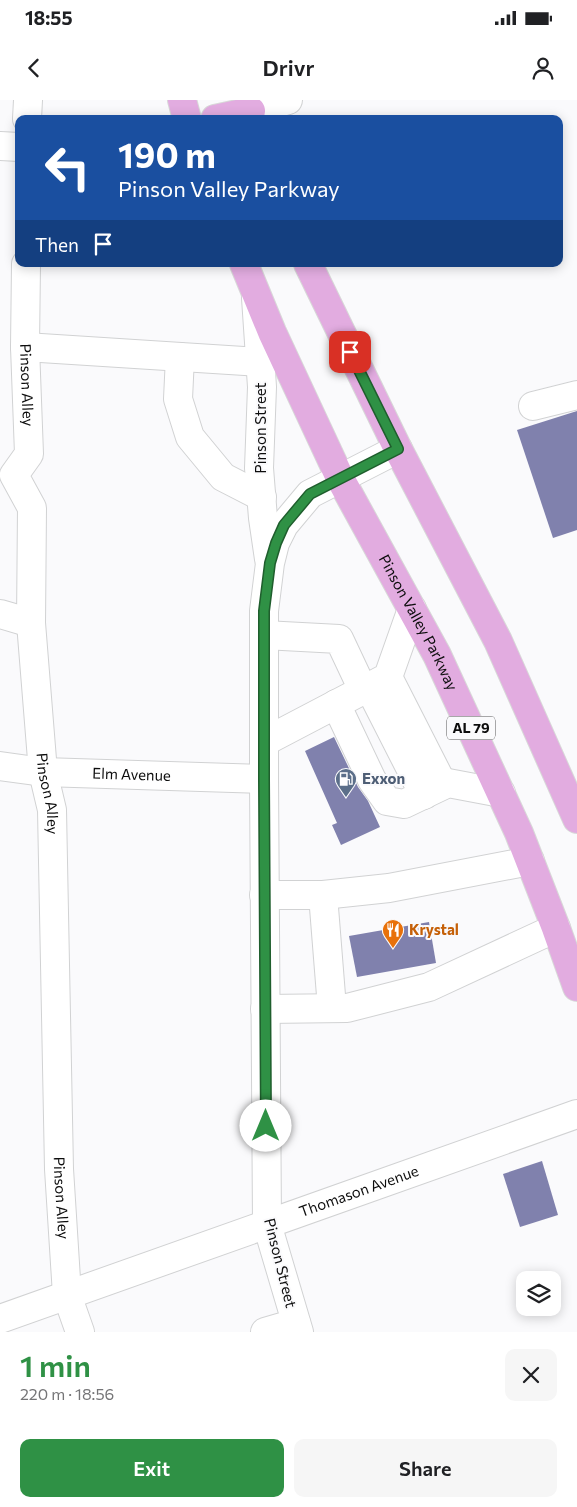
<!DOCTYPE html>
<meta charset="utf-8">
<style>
body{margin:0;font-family:Commissioner,sans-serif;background:#f6f6f6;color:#202124;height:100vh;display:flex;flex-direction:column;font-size:19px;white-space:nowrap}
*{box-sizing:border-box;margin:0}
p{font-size:16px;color:#757577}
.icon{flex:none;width:28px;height:28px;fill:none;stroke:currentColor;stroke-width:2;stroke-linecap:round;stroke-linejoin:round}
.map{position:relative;height:1232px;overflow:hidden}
.sheet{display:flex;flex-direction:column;background:#fff;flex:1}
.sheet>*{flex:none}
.hud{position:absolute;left:15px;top:15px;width:548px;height:152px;border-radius:10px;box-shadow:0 2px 12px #0003;background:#1a4fa0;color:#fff;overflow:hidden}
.buttons{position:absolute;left:516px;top:1171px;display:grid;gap:10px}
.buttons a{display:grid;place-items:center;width:45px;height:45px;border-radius:10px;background:#fff;box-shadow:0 2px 12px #0003;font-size:25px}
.pin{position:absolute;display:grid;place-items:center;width:42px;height:42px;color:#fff;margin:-21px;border-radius:10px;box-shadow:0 2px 8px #0006}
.me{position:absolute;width:55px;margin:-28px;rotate:0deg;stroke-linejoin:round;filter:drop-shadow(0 0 4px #0008)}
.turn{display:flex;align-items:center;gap:18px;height:105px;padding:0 20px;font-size:22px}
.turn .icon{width:65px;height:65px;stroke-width:2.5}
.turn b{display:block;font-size:35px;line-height:42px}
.then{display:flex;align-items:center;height:48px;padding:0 20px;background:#0003;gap:10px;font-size:19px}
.round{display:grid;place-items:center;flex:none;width:52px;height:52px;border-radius:10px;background:#f6f6f6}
.headline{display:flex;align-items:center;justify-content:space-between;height:85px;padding:0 20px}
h1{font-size:30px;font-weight:600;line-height:38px;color:#2f9145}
.primary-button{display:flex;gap:10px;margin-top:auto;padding:10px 20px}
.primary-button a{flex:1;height:58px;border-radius:10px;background:#2f9145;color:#fff;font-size:20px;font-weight:600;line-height:58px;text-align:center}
.primary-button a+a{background:#f6f6f6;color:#202124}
.status{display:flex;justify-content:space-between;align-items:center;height:35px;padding:0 25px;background:#fff;direction:ltr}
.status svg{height:14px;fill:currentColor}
header{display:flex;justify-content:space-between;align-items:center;height:65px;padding:0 20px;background:#fff;font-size:22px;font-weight:600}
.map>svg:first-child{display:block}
.building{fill:#8081ad}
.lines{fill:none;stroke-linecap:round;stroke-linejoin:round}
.minor-casing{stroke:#d1d2d3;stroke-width:30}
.major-casing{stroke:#d8d8d8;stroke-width:30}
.minor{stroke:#fff;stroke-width:28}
.major{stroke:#e2ace0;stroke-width:28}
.route-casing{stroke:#1f5e2d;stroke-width:12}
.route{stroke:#2f9145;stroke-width:9}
.labels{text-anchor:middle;stroke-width:4;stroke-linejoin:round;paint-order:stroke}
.shield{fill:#fafafc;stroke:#545455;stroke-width:1}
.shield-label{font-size:14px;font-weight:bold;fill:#0d0d0d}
.street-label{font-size:15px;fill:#0d0d0d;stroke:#fafafc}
.service-label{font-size:15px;font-weight:bold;fill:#4e5e75;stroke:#fafafc;text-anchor:start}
.food-label{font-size:15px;font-weight:bold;fill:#c56008;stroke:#fafafc;text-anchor:start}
</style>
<div class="status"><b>18:55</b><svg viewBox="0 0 49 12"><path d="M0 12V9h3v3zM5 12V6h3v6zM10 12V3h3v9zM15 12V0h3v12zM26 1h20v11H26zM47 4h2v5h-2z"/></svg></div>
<header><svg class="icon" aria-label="back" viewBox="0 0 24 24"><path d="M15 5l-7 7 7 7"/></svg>Drivr<svg class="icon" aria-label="person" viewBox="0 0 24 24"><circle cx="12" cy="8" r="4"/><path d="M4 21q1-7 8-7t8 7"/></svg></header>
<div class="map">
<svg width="577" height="1232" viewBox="0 0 577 1232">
<rect width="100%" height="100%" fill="#fafafc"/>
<g class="building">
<polygon points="577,311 577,430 553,438 517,330"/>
<polygon points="334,637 358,687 368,701 380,727 341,745 332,725 337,723 305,651"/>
<polygon points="429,822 436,863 357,877 349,836"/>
<polygon points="542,1061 558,1115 520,1127 503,1074"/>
</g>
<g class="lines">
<g class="minor-casing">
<g id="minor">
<polyline points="251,11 288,0"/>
<polyline points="27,19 28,0"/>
<polyline points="0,46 19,47"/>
<path id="s1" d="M26,164L25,247L29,354L14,375L32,408L31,523L43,672L52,710L59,1069L67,1195L80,1232"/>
<polyline points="256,198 262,287 259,368 263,418 269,459"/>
<polyline points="25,247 260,262"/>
<polyline points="180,257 178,299 190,337 223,377 262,397"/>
<polyline points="533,306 577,295"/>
<polyline points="0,514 31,523"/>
<polyline points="264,535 339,539 363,590"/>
<polyline points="388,577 443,685"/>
<polyline points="369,587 424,695"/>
<polyline points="336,604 372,680 387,701 404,704 448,683 501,693"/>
<polyline points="264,642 388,577 412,509"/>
<path id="s2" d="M0,666L43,672L264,679"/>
<polyline points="264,795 323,795 389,788 530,761"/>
<polyline points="323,795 332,908"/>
<polyline points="265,909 347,908 429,887 556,828"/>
<path id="s3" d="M0,1219L577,1014"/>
<polyline points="265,1232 296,1223"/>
<polyline points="299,1232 267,1124 264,679 264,511 270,463 275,443 284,425 310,394 398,349"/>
</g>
</g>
<g class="major-casing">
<g id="major">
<polyline points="182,0 187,19"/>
<polyline points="215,19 251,11"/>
<path id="s4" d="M244,164L272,232L341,380L437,555L519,733L556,828L577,887"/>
<polyline points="308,164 398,349 498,541 577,719"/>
</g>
</g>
<use href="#minor" class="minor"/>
<use href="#major" class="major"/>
</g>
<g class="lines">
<g class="route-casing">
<polyline id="route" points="266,1026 264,679 264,511 270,463 276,443 284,425 310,394 398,349 350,252"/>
</g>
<use href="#route" class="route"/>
</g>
<defs>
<g id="fuel-pin" transform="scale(1.125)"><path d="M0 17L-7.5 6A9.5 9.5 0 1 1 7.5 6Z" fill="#5c6f8a" stroke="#fafafc"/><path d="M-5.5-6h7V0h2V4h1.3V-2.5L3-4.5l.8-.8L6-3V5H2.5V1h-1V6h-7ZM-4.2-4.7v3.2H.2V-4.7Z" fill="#fff"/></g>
<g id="restaurant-pin" transform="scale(1.125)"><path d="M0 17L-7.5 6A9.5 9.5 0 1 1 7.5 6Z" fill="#e8710a" stroke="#fafafc"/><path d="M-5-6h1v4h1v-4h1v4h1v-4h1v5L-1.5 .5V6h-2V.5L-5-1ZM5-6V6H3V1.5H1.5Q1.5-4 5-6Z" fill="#fff"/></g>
</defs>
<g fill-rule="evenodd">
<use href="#fuel-pin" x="346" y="679"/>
<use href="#restaurant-pin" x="393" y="830"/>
</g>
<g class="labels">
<rect class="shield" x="447" y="616.5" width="48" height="23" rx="4"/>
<g class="shield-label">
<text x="471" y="633">AL 79</text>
</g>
<g class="street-label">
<text dy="5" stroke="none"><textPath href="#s1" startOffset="121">Pinson Alley</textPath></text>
<text transform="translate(261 328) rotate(-90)" y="5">Pinson Street</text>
<text dy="5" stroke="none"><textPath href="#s4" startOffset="399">Pinson Valley Parkway</textPath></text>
<text dy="5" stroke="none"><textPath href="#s2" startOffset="132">Elm Avenue</textPath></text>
<text dy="5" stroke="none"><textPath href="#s1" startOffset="540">Pinson Alley</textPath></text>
<text dy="5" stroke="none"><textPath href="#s3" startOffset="381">Thomason Avenue</textPath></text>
<text dy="5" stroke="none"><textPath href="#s1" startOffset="945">Pinson Alley</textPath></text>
<text transform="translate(280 1163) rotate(76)" y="5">Pinson Street</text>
</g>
<g class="service-label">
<text x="362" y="684">Exxon</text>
</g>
<g class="food-label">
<text x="409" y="835">Krystal</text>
</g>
</g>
</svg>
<div class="buttons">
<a><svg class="icon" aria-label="layers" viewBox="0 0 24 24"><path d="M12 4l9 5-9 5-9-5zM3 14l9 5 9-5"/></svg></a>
</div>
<div class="pin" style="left:350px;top:252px;background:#d93025"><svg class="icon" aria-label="arrive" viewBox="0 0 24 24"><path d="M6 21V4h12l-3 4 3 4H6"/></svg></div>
<svg class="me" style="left:266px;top:1026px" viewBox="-20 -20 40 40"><circle r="19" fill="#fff"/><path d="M0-13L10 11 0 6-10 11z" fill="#2f9145"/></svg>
<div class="hud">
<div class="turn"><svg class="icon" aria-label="left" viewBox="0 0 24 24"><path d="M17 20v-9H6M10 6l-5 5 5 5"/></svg><div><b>190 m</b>Pinson Valley Parkway</div></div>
<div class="then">Then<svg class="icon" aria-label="arrive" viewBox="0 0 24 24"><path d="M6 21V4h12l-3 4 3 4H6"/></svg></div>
</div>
</div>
<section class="sheet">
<div class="headline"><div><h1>1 min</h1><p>220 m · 18:56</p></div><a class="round"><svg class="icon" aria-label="close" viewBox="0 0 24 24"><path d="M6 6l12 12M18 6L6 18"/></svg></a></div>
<div class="primary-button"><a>Exit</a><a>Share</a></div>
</section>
